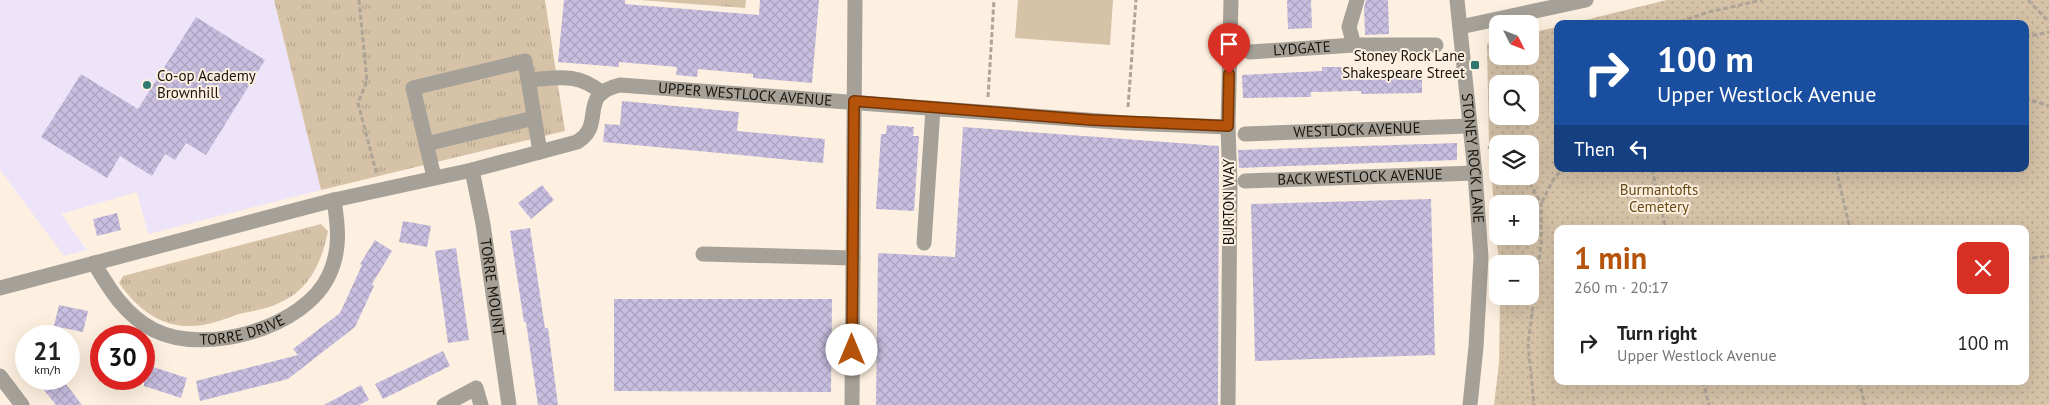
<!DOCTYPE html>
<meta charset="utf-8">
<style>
body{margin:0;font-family:"PT Sans",sans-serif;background:#f2f2f2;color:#222;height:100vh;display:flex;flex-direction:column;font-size:19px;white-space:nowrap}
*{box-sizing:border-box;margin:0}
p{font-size:16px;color:#767676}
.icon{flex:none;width:28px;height:28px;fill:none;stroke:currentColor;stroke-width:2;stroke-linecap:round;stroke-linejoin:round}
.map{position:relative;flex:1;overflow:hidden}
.drawer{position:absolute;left:1554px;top:225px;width:475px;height:160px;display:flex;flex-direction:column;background:#fff;border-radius:10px;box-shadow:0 5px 20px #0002}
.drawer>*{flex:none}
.guide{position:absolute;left:1554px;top:20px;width:475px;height:152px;border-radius:10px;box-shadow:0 5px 20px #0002;background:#1a4fa0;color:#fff;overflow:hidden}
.needle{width:32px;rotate:132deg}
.controls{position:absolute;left:1489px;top:15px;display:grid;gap:10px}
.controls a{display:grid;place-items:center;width:50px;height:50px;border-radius:10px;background:#fff;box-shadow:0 5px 20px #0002;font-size:25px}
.speed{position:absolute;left:15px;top:325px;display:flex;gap:10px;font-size:25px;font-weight:700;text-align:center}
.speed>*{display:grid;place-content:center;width:65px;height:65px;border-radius:50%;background:#fff;box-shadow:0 5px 20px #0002;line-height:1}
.speed small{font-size:12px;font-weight:400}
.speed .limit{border:8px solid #d22;background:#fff;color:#111}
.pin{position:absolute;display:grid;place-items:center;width:42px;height:42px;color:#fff;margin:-51px -21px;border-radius:50% 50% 50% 0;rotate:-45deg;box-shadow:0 0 5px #0007}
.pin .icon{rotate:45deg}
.me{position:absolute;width:55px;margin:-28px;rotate:0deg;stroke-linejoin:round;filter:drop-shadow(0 0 4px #0008)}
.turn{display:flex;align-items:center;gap:18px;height:105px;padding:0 20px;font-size:22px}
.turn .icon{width:65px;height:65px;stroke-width:2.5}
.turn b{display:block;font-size:35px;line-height:42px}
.then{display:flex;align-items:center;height:48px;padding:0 20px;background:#0003;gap:10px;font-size:19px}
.round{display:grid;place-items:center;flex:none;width:52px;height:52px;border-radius:10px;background:#f2f2f2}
.head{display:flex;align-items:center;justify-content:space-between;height:85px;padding:0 20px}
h1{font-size:30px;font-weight:700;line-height:38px;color:#b45309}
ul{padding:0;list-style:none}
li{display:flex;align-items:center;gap:15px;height:65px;padding:0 20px}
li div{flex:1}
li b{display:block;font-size:19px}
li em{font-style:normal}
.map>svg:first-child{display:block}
.education{fill:#ede4f9}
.grass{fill:url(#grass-tufts)}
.garden{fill:url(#garden-dots);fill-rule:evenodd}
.pitch{fill:#d5c2a7}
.building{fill:url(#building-cross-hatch)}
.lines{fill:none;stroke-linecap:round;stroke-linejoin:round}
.path{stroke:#aea497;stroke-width:3;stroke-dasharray:5 2.5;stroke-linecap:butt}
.minor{stroke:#a6a198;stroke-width:15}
.route-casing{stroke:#753606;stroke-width:12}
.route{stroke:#b45309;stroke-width:9}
.poi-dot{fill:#307870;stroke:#fdf0e0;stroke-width:2}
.labels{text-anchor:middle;stroke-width:4;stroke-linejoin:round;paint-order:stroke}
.street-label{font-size:15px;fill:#19140d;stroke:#fdf0e0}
.poi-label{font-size:15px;fill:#19140d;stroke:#fdf0e0;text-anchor:end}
.park-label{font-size:15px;fill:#6a4b17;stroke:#fdf0e0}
</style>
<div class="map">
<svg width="2049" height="405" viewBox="0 0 2049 405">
<defs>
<pattern id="grass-tufts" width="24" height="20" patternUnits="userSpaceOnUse" patternTransform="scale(1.25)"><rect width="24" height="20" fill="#d5c2a7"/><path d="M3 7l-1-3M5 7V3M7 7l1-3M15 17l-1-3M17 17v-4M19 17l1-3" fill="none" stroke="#b6a68f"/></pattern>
<pattern id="garden-dots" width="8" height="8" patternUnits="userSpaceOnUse" patternTransform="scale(1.25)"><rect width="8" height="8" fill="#d5c2a7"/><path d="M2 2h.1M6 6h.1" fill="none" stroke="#b6a68f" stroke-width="1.8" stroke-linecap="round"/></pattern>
<pattern id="building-cross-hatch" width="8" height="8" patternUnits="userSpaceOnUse" patternTransform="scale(1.25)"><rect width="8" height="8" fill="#c8bee0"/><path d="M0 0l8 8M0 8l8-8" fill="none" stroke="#aba2bf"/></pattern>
</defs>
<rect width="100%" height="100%" fill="#fdf0e0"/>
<polygon class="education" points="0,0 274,0 321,190 148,234 137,192 61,214 87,250 64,256 0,170"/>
<g class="grass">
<polygon points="274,0 545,0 565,131 321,190"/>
<polygon points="640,0 746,0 745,8"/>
<path d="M321,224L328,231C322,261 310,290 279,303C267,309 252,311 239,314C227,318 215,323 203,325C165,331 140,312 119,283L123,276Z"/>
</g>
<path class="garden" d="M1667,0H2049V405H1494L1499,363L1500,296H1530V264H1499L1489,146L1487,44L1497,41L1498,56H1530V33L1557,27L1558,169H2025V24H1569ZM1498,84H1530V116H1498ZM1498,144H1530V176H1498ZM1498,204H1530V236H1498ZM1558,229H2025V381H1558Z"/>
<polygon class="pitch" points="1018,0 1113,0 1110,45 1015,38"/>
<g class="building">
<polygon points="564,0 625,0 625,4 759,15 760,0 819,0 812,83 753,78 753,74 698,69 697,77 676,75 677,67 619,62 619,67 558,62"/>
<polygon points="1287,0 1311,0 1312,28 1288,29"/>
<polygon points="1366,0 1388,0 1389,34 1365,35 1364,8"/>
<polygon points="196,17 265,60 206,155 186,143 175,160 165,154 152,176 120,156 107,178 41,137 81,74 138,109"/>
<polygon points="1322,67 1347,67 1347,71 1422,69 1422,93 1361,94 1361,91 1311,92 1311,97 1243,98 1242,75 1322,71"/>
<polygon points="622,101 739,112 737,131 825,139 823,163 603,142 605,124 620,125"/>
<polygon points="887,125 914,127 913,136 919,136 914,211 876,209 881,134 886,134"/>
<polygon points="963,127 1219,146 1218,405 876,405 878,253 955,257"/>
<polygon points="1457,143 1457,160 1239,168 1238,150"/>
<polygon points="542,185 554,200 531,219 518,203"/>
<polygon points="1431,199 1435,355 1255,361 1251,204"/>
<polygon points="117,213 121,230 97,236 93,219"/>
<polygon points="403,221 431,226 427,247 399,242"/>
<polygon points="530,228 545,328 548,328 558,405 538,405 526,322 524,322 510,231"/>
<polygon points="375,240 392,251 372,284 374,286 355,327 288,379 200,401 196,381 298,355 293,349 340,313 362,265 360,264"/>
<polygon points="456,248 469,340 448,343 435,251"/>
<polygon points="614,299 832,299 831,392 614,391"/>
<polygon points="59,305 88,311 83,332 54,326"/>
<polygon points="443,351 450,366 383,399 375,384"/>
<polygon points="144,364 187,378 181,398 144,386"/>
<polygon points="35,379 62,379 82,405 56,405"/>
<polygon points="361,385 369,400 359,405 324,405"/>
</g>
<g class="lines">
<g class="path">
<polyline points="359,0 367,81 358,103 377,175"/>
<polyline points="2028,0 2049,22"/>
<polyline points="1673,24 1709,12 1762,0"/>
<polyline points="2025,37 2049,32"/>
<polyline points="988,97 994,0"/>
<polyline points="2025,98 2049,106"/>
<polyline points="1128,107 1136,0"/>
<polyline points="1488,147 1498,151"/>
<polyline points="1652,169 1666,229"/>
<polyline points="1836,169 1850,229"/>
<polyline points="1526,176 1541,203 1541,245 1528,344 1534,405"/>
<polyline points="1542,202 1553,180 1562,169"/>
<polyline points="2025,259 2049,256"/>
<polyline points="1703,381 1709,405"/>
<polyline points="1859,381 1865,405"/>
</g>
<g class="minor">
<path id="s1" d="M1457,0L1475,173L1481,257L1476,347L1470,405"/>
<polyline points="1460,27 1586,0"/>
<polyline points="1354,45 1436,45"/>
<path id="s2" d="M1250,52L1354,45L1349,27L1357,0"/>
<path d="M528,80C556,78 578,72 602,93"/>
<path id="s3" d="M1245,134L1469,126"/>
<polyline points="426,144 534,118"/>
<path id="s4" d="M472,170L483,224L509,405"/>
<polyline points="434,177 413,88 525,61 540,152"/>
<path id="s5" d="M1245,181L1475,173"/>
<polyline points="924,243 933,109"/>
<polyline points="703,254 853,258"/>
<path id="s6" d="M94,263C110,290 125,315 154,330C205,356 305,328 329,275C341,250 338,226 334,200"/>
<path id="s7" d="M0,288L334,200L472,170L577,142C607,124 576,95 620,85L1127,123L1228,127"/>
<polyline points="0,376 22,405"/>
<polyline points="444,405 476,388 481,405"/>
<polyline points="852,405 855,0"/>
<polyline points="1228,405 1230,185 1228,127 1231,0"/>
</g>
</g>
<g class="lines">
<g class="route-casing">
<polyline id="route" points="852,350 854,101 1092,120 1228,126 1229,74"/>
</g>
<use href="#route" class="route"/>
</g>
<g class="poi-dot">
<rect x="1470" y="60" width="10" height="10" rx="2.5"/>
<circle cx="147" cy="85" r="5"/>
</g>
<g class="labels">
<g class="street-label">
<text dy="5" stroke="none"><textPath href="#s2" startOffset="52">LYDGATE</textPath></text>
<text dy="5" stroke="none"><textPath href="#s7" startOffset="798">UPPER WESTLOCK AVENUE</textPath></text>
<text dy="5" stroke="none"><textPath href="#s3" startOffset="112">WESTLOCK AVENUE</textPath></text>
<text dy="5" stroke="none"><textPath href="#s1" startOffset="159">STONEY ROCK LANE</textPath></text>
<text dy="5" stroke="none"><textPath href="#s5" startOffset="115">BACK WESTLOCK AVENUE</textPath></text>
<text transform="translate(1229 202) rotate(-90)" y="5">BURTON WAY</text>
<text dy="5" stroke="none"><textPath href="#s4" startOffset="119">TORRE MOUNT</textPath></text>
<text dy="5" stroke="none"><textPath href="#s6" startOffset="182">TORRE DRIVE</textPath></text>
</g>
<g class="poi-label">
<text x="1465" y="61">Stoney Rock Lane<tspan x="1465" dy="17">Shakespeare Street</tspan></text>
<text x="157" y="81" text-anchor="start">Co-op Academy<tspan x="157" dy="17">Brownhill</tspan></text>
</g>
<g class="park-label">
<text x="1659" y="195">Burmantofts<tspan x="1659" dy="17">Cemetery</tspan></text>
</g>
</g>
</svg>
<div class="controls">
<a><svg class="needle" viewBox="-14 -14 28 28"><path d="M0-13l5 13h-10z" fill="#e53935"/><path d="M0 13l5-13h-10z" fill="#767676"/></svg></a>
<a><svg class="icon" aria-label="search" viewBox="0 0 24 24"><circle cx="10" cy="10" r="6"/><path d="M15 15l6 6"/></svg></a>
<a><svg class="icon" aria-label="layers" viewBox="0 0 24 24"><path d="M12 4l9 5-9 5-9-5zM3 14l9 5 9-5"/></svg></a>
<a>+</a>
<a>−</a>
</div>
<div class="speed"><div>21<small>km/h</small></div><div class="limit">30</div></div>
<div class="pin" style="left:1229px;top:74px;background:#d93025"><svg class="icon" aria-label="arrive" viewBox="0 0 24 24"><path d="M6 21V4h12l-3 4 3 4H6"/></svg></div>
<svg class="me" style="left:852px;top:350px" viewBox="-20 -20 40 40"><circle r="19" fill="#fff"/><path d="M0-13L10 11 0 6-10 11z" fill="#b45309"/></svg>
<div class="guide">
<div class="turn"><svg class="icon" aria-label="right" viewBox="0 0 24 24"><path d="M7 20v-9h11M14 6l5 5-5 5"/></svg><div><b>100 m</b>Upper Westlock Avenue</div></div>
<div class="then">Then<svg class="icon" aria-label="left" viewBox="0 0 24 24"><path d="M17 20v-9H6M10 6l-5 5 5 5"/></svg></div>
</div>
<section class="drawer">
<div class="head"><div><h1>1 min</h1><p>260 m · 20:17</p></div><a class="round" style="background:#d93025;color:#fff"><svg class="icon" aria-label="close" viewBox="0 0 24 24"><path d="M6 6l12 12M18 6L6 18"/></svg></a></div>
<ul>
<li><svg class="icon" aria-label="right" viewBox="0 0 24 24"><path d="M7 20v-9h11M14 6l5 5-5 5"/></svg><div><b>Turn right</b><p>Upper Westlock Avenue</p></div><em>100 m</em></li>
</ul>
</section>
</div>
